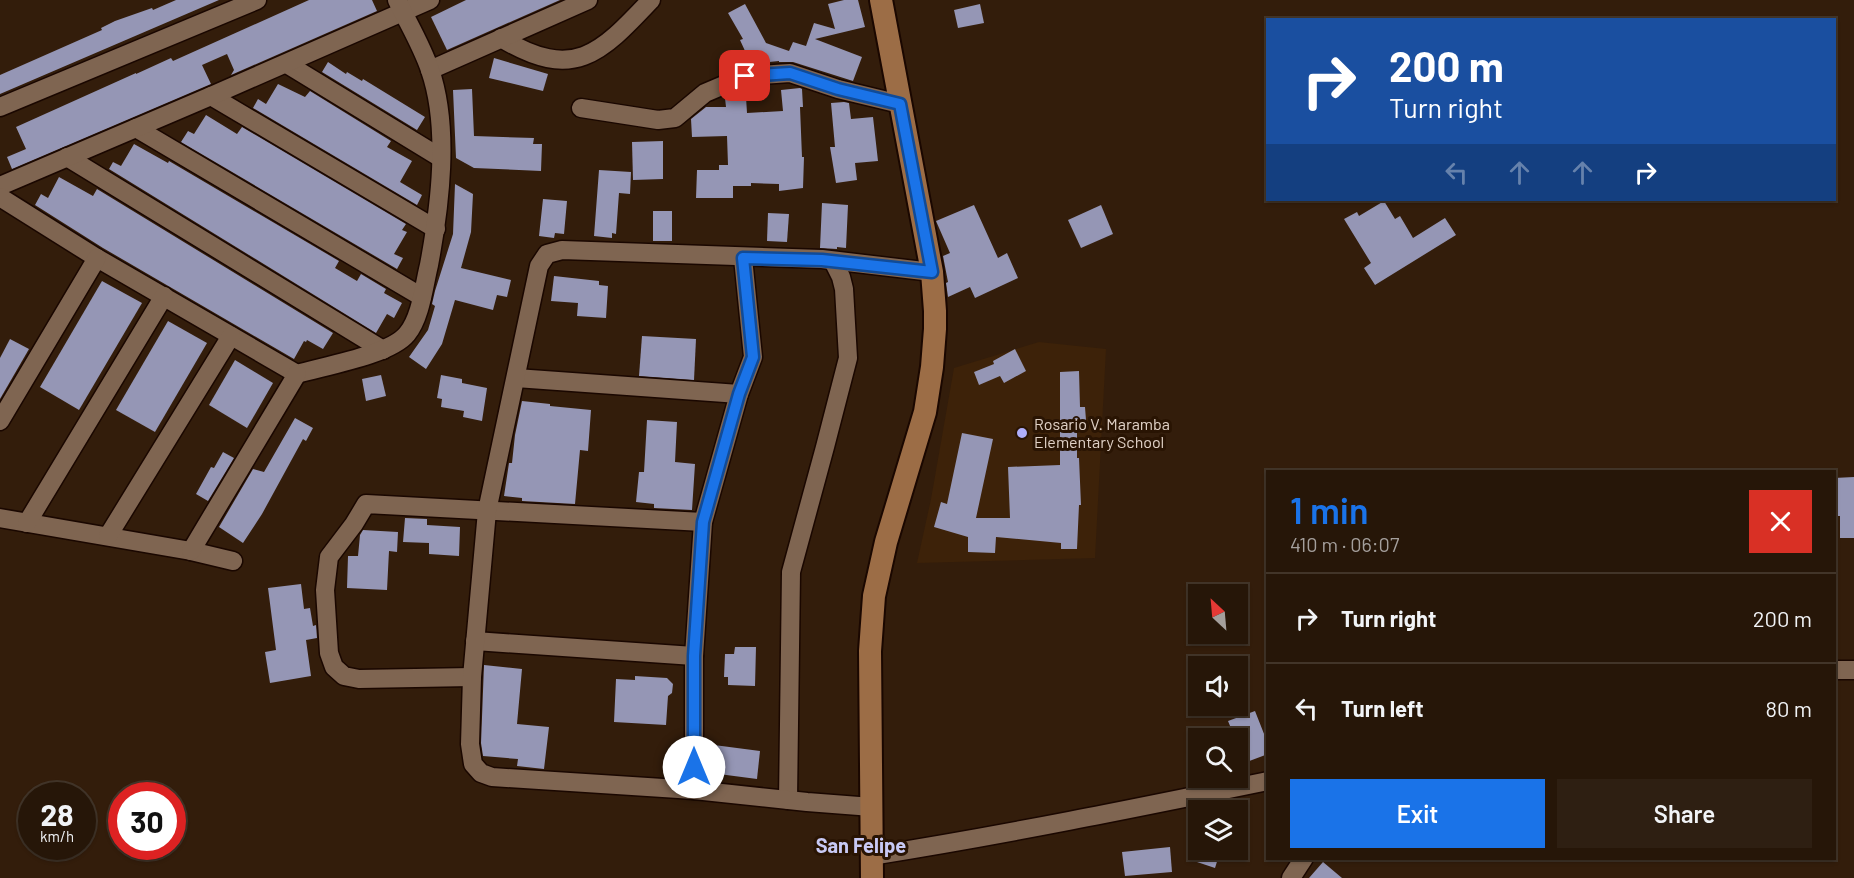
<!DOCTYPE html>
<meta charset="utf-8">
<style>
body{margin:0;font-family:Barlow,sans-serif;background:#2e1f12;color:#f1f3f6;height:100vh;display:flex;flex-direction:column;font-size:22px;white-space:nowrap}
*{box-sizing:border-box;margin:0}
p{font-size:20px;color:#a49f9c}
.icon{flex:none;width:33px;height:33px;fill:none;stroke:currentColor;stroke-width:2;stroke-linecap:round;stroke-linejoin:round}
.map{position:relative;flex:1;overflow:hidden}
.sheet{position:absolute;left:1266px;top:470px;width:570px;height:390px;display:flex;flex-direction:column;background:#261608;border-radius:0px;box-shadow:0 2px 4px #0004,0 0 0 2px #423529}
.sheet>*{flex:none}
.banner{position:absolute;left:1266px;top:18px;width:570px;height:183px;border-radius:0px;box-shadow:0 2px 4px #0004,0 0 0 2px #423529;background:#1a4fa0;color:#fff;overflow:hidden}
.needle{width:39px;rotate:334deg}
.controls{position:absolute;left:1188px;top:584px;display:grid;gap:12px}
.controls a{display:grid;place-items:center;width:60px;height:60px;border-radius:0px;background:#261608;box-shadow:0 2px 4px #0004,0 0 0 2px #423529;font-size:30px}
.speed{position:absolute;left:18px;top:782px;display:flex;gap:12px;font-size:30px;font-weight:700;text-align:center}
.speed>*{display:grid;place-content:center;width:78px;height:78px;border-radius:50%;background:#261608;box-shadow:0 2px 4px #0004,0 0 0 2px #423529;line-height:1}
.speed small{font-size:15px;font-weight:400}
.speed .limit{border:9px solid #d22;background:#fff;color:#111}
.pin{position:absolute;display:grid;place-items:center;width:51px;height:51px;color:#fff;margin:-26px;border-radius:12px;box-shadow:0 3px 9px #0006}
.me{position:absolute;width:66px;margin:-33px;rotate:0deg;stroke-linejoin:round;filter:drop-shadow(0 0 4px #0008)}
.turn{display:flex;align-items:center;gap:21px;height:126px;padding:0 24px;font-size:27px}
.turn .icon{width:78px;height:78px;stroke-width:2.5}
.turn b{display:block;font-size:42px;line-height:51px}
.lanes{display:flex;align-items:center;height:57px;padding:0 24px;background:#0003;justify-content:center;gap:30px;direction:ltr}
.lanes .off{opacity:.35}
.round{display:grid;place-items:center;flex:none;width:63px;height:63px;border-radius:0px;background:#2e1f12}
.summary{display:flex;align-items:center;justify-content:space-between;height:102px;padding:0 24px}
h1{font-size:36px;font-weight:600;line-height:45px;color:#1a73e8}
.cta{display:flex;gap:12px;margin-top:auto;padding:12px 24px}
.cta a{flex:1;height:69px;border-radius:0px;background:#1a73e8;color:#fff;font-size:24px;font-weight:600;line-height:69px;text-align:center}
.cta a+a{background:#2e1f12;color:#f1f3f6}
ul{padding:0;list-style:none}
li{display:flex;align-items:center;gap:18px;height:90px;padding:0 24px;border-top:2px solid #423529}
li div{flex:1}
li b{display:block;font-size:22px}
li em{font-style:normal}
.map>svg:first-child{display:block}
.built{fill:#3d2209}
.building{fill:#9596b5}
.lines{fill:none;stroke-linecap:round;stroke-linejoin:round}
.minor-casing{stroke:#1a0700;stroke-width:21}
.major-casing{stroke:#1a0700;stroke-width:26}
.minor{stroke:#7f6551;stroke-width:18}
.major{stroke:#9c6d46;stroke-width:22}
.route-casing{stroke:#114b97;stroke-width:15}
.route{stroke:#1a73e8;stroke-width:10}
.poi-dot{fill:#afaefa;stroke:#291403;stroke-width:2}
.labels{text-anchor:middle;stroke-width:6;stroke-linejoin:round;paint-order:stroke}
.poi-label{font-size:16px;fill:#e0d1c6;stroke:#291403;text-anchor:start}
.quarter-label{font-size:20px;font-weight:bold;fill:#c8c9f4;stroke:#291403}
</style>
<div class="map">
<svg width="1854" height="878" viewBox="0 0 1854 878">
<rect width="100%" height="100%" fill="#331d0b"/>
<polygon class="built" points="1039,342 1106,349 1095,558 917,563 931,499 954,368"/>
<g class="building">
<polygon points="176,0 219,0 0,94 0,75 102,30 101,28 115,21 152,8 153,10"/>
<polygon points="309,0 372,0 377,11 231,75 234,70 227,54 202,65 211,84 12,169 7,157 26,149 16,127 136,73 136,74 171,58 173,61"/>
<polygon points="466,0 560,0 447,50 431,17"/>
<polygon points="844,0 858,0 865,27 815,39 862,57 853,81 793,62 779,62 779,61 751,64 740,40 743,39 728,13 745,4 766,43 789,51 793,42 806,46 814,23 835,29 828,4"/>
<polygon points="980,4 984,23 958,28 954,10"/>
<polygon points="494,58 548,74 543,91 489,78"/>
<polygon points="328,62 346,74 347,72 362,81 363,79 425,117 417,130 322,72"/>
<polygon points="278,84 305,97 310,91 391,141 387,147 412,161 400,182 422,195 417,205 253,108 258,99 266,104"/>
<polygon points="800,88 802,89 803,107 800,107 802,157 804,157 803,188 779,191 779,184 751,183 751,186 733,186 733,198 696,198 697,170 719,170 719,165 728,165 727,136 692,137 691,119 706,107 726,107 725,98 746,97 747,113 783,111 781,90"/>
<polygon points="472,89 474,136 534,138 533,144 542,144 541,171 474,168 456,158 453,90"/>
<polygon points="844,102 849,103 851,119 873,117 878,161 855,163 857,180 836,183 830,147 835,147 831,103"/>
<polygon points="206,115 237,134 242,127 406,224 402,230 407,232 394,254 403,258 397,269 181,142 188,131 194,134"/>
<polygon points="663,141 663,179 633,180 632,142"/>
<polygon points="134,144 168,163 169,161 339,261 335,268 357,281 361,274 386,289 384,293 402,303 394,318 387,314 376,333 109,169 113,162 121,166"/>
<polygon points="599,170 631,172 630,194 619,193 616,234 612,233 612,238 594,236"/>
<polygon points="59,177 93,196 97,189 333,333 323,349 307,340 306,342 304,341 294,359 103,248 35,205 41,194 48,198"/>
<polygon points="455,184 473,194 471,232 461,268 511,280 507,297 497,295 493,310 455,300 442,344 426,369 409,357 428,330 435,306 432,304 435,291 453,234"/>
<polygon points="543,199 567,201 564,234 555,233 554,238 539,236"/>
<polygon points="1384,201 1395,219 1400,216 1413,238 1445,218 1456,235 1375,285 1364,268 1371,263 1344,219 1357,212 1359,216"/>
<polygon points="822,203 848,205 846,248 837,247 837,249 820,248"/>
<polygon points="974,205 998,258 1007,253 1018,278 975,298 970,287 948,297 946,283 948,282 943,256 950,253 936,221"/>
<polygon points="1101,205 1113,234 1081,248 1068,220"/>
<rect x="653" y="211" width="19" height="30"/>
<polygon points="768,213 789,214 787,242 767,241"/>
<polygon points="554,276 599,281 599,285 608,286 606,318 577,316 578,303 551,301"/>
<polygon points="102,281 142,303 79,410 40,387"/>
<polygon points="168,321 207,343 155,432 116,410"/>
<polygon points="642,336 696,339 694,380 639,376"/>
<polygon points="10,339 29,349 0,399 0,358"/>
<polygon points="1015,349 1026,371 1004,383 1000,376 979,385 974,372 994,364 993,361"/>
<polygon points="235,360 273,383 247,428 209,405"/>
<polygon points="1079,371 1080,407 1085,407 1086,420 1077,421 1077,458 1079,458 1081,505 1079,505 1077,549 1061,549 1061,543 996,537 995,553 968,552 968,537 934,527 941,502 947,504 962,433 993,439 976,518 1010,518 1008,467 1060,465 1060,372"/>
<polygon points="381,375 386,396 366,401 362,379"/>
<polygon points="441,375 462,379 462,383 487,388 482,421 463,417 464,411 441,407 442,399 437,398"/>
<polygon points="522,401 550,404 550,406 591,410 588,451 580,450 575,504 522,501 522,498 504,496 509,463 512,463 515,435"/>
<polygon points="295,418 313,428 306,441 303,439 262,514 243,543 219,527 253,469 264,472"/>
<polygon points="647,420 677,422 675,462 695,464 692,510 654,508 654,504 636,502 639,472 644,472"/>
<polygon points="223,452 234,458 208,501 196,494 211,467 214,468"/>
<polygon points="1854,477 1854,538 1840,538 1840,516 1834,516 1834,478"/>
<polygon points="405,518 427,519 427,525 460,527 459,556 429,554 429,543 403,542"/>
<polygon points="363,530 398,532 397,552 389,551 387,590 347,588 348,556 358,556 360,535"/>
<polygon points="301,584 304,609 310,608 313,626 316,625 317,638 306,640 311,676 270,683 265,652 276,650 268,588"/>
<polygon points="735,647 756,647 755,686 728,685 728,677 724,677 725,654 734,654"/>
<polygon points="484,665 522,669 517,724 549,727 544,769 517,766 518,759 483,756 481,743"/>
<polygon points="635,676 667,678 673,684 672,693 668,696 666,725 614,722 616,679 635,680"/>
<polygon points="1255,711 1268,744 1268,754 1244,763 1238,745 1238,738 1235,738 1228,721"/>
<polygon points="714,745 760,751 757,779 711,773"/>
<polygon points="1170,847 1172,872 1125,876 1122,852"/>
<polygon points="1200,849 1221,849 1215,868 1197,862"/>
<polygon points="1323,862 1342,878 1309,878"/>
</g>
<g class="lines">
<g class="minor-casing">
<g id="minor">
<path d="M501,38C574,82 600,54 651,0"/>
<polyline points="287,64 441,158"/>
<polyline points="430,70 588,0"/>
<polyline points="211,96 436,229"/>
<polyline points="0,107 257,0"/>
<polyline points="581,108 658,120 675,118 705,93 745,76 790,73 838,89 900,104"/>
<polyline points="136,128 422,297"/>
<polyline points="67,157 383,350"/>
<polyline points="0,186 211,96 430,0"/>
<path d="M0,197L97,258L297,374C324,366 390,355 407,334C421,317 424,285 429,265C440,206 450,128 430,70C422,46 408,23 397,0"/>
<polyline points="516,378 739,394"/>
<polyline points="0,421 97,258"/>
<polyline points="0,518 191,551 233,561"/>
<polyline points="27,523 164,296"/>
<polyline points="108,536 231,336"/>
<polyline points="191,551 297,374"/>
<polyline points="475,641 694,656"/>
<polyline points="1834,670 1854,670"/>
<polyline points="472,677 359,679 344,676 334,667 329,653 325,590 329,557 354,524 366,504 703,522"/>
<polyline points="694,790 694,656 703,522 739,394 753,357 743,258"/>
<polyline points="788,800 791,572 825,447 848,358 844,289 841,277 833,261"/>
<polyline points="872,807 807,802 694,790 492,777 481,773 473,764 470,744 472,677 487,511 539,266 547,254 562,250 822,259 932,272"/>
<path d="M871,856C1004,835 1136,808 1268,781"/>
<polyline points="1291,878 1304,858"/>
</g>
</g>
<g class="major-casing">
<polyline id="major" points="872,878 870,651 874,596 886,542 925,412 932,367 935,329 935,311 932,272 881,0"/>
</g>
<use href="#minor" class="minor"/>
<use href="#major" class="major"/>
</g>
<g class="lines">
<g class="route-casing">
<polyline id="route" points="694,767 694,656 703,522 739,394 753,357 743,258 822,260 932,272 900,104 838,89 790,73 745,76"/>
</g>
<use href="#route" class="route"/>
</g>
<circle class="poi-dot" cx="1022" cy="433" r="6"/>
<g class="labels">
<g class="poi-label">
<text x="1034" y="430">Rosario V. Maramba<tspan x="1034" dy="18">Elementary School</tspan></text>
</g>
<g class="quarter-label">
<text x="861" y="853">San Felipe</text>
</g>
</g>
</svg>
<div class="controls">
<a><svg class="needle" viewBox="-14 -14 28 28"><path d="M0-13l5 13h-10z" fill="#e53935"/><path d="M0 13l5-13h-10z" fill="#a49f9c"/></svg></a>
<a><svg class="icon" aria-label="sound" viewBox="0 0 24 24"><path d="M4 9h4l5-4v14l-5-4H4zM17 9q2 3 0 6"/></svg></a>
<a><svg class="icon" aria-label="search" viewBox="0 0 24 24"><circle cx="10" cy="10" r="6"/><path d="M15 15l6 6"/></svg></a>
<a><svg class="icon" aria-label="layers" viewBox="0 0 24 24"><path d="M12 4l9 5-9 5-9-5zM3 14l9 5 9-5"/></svg></a>
</div>
<div class="speed"><div>28<small>km/h</small></div><div class="limit">30</div></div>
<div class="pin" style="left:745px;top:76px;background:#d93025"><svg class="icon" aria-label="arrive" viewBox="0 0 24 24"><path d="M6 21V4h12l-3 4 3 4H6"/></svg></div>
<svg class="me" style="left:694px;top:767px" viewBox="-20 -20 40 40"><circle r="19" fill="#fff"/><path d="M0-13L10 11 0 6-10 11z" fill="#1a73e8"/></svg>
<div class="banner">
<div class="turn"><svg class="icon" aria-label="right" viewBox="0 0 24 24"><path d="M7 20v-9h11M14 6l5 5-5 5"/></svg><div><b>200 m</b>Turn right</div></div>
<div class="lanes"><svg class="icon off" aria-label="left" viewBox="0 0 24 24"><path d="M17 20v-9H6M10 6l-5 5 5 5"/></svg><svg class="icon off" aria-label="ahead" viewBox="0 0 24 24"><path d="M12 20V5M6 11l6-6 6 6"/></svg><svg class="icon off" aria-label="ahead" viewBox="0 0 24 24"><path d="M12 20V5M6 11l6-6 6 6"/></svg><svg class="icon" aria-label="right" viewBox="0 0 24 24"><path d="M7 20v-9h11M14 6l5 5-5 5"/></svg></div>
</div>
<section class="sheet">
<div class="summary"><div><h1>1 min</h1><p>410 m · 06:07</p></div><a class="round" style="background:#d93025;color:#fff"><svg class="icon" aria-label="close" viewBox="0 0 24 24"><path d="M6 6l12 12M18 6L6 18"/></svg></a></div>
<ul>
<li><svg class="icon" aria-label="right" viewBox="0 0 24 24"><path d="M7 20v-9h11M14 6l5 5-5 5"/></svg><div><b>Turn right</b></div><em>200 m</em></li>
<li><svg class="icon" aria-label="left" viewBox="0 0 24 24"><path d="M17 20v-9H6M10 6l-5 5 5 5"/></svg><div><b>Turn left</b></div><em>80 m</em></li>
</ul>
<div class="cta"><a>Exit</a><a>Share</a></div>
</section>
</div>
